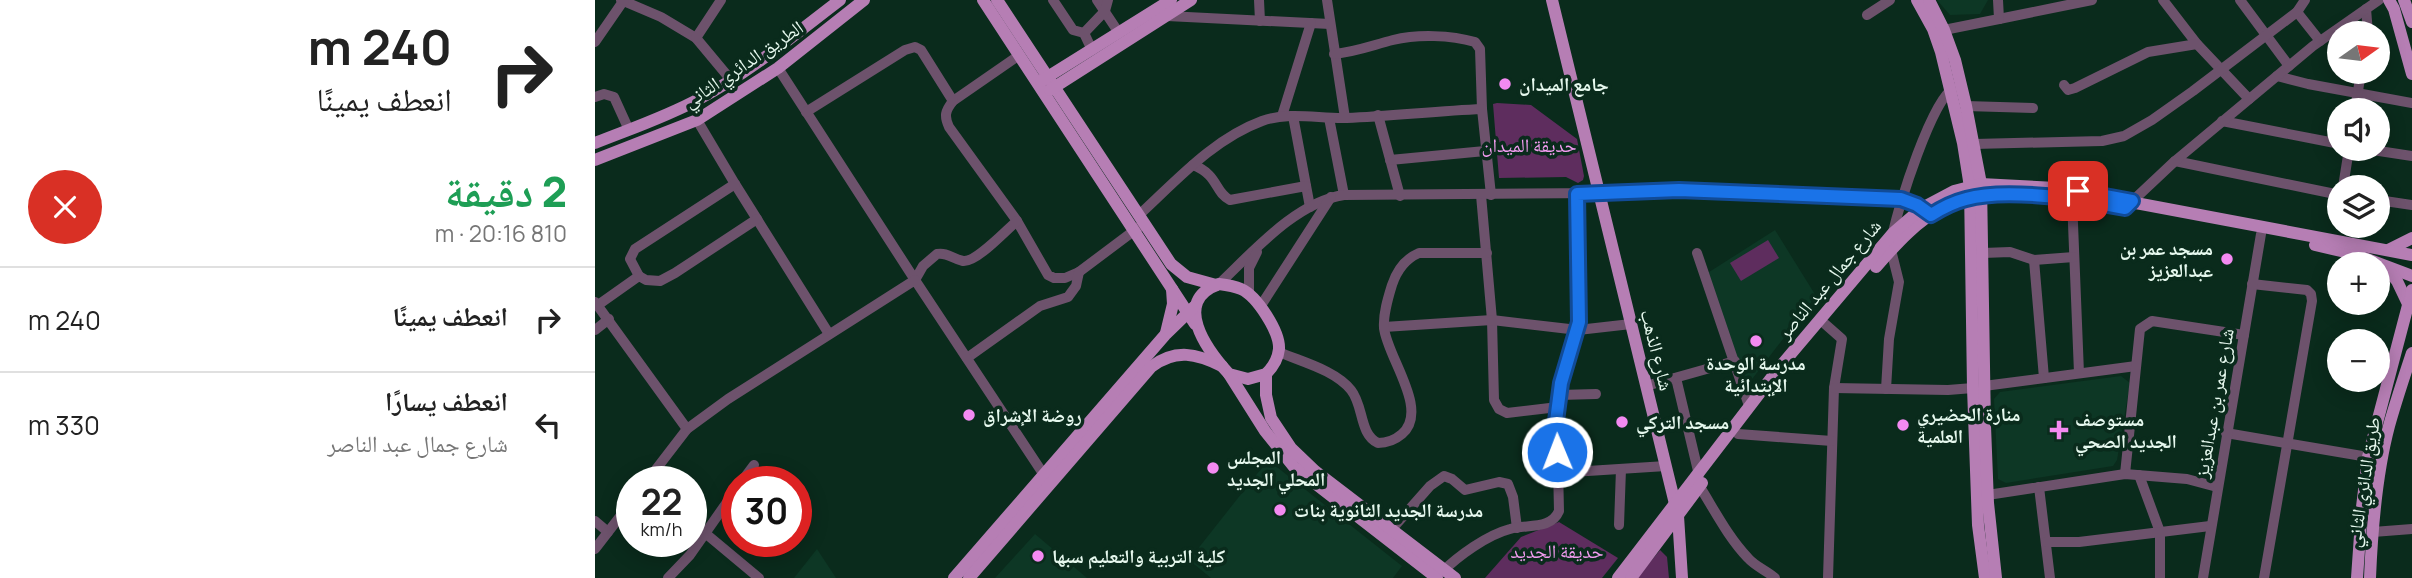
<!DOCTYPE html>
<html lang="ar">
<meta charset="utf-8">
<style>
body{margin:0;font-family:Manrope,"Noto Naskh Arabic",sans-serif;background:#f2f2f2;color:#222;direction:rtl;height:100vh;display:flex;flex-direction:column;font-size:26px;white-space:nowrap}
*{box-sizing:border-box;margin:0}
p{font-size:23px;color:#767676}
.icon{flex:none;width:38px;height:38px;fill:none;stroke:currentColor;stroke-width:2;stroke-linecap:round;stroke-linejoin:round}
.map{position:relative;flex:1;overflow:hidden;direction:ltr}
.panel{display:flex;flex-direction:column;background:#fff;width:595px}
.panel>*{flex:none}
.guide{background:#fff;color:#222;overflow:hidden}
.needle{width:46px;rotate:76deg}
.controls{position:absolute;left:1732px;top:21px;display:grid;gap:14px}
.controls a{display:grid;place-items:center;width:63px;height:63px;border-radius:50%;background:#fff;box-shadow:0 4px 18px #0003;font-size:35px}
.speed{position:absolute;left:21px;top:466px;display:flex;gap:14px;font-size:35px;font-weight:700;text-align:center}
.speed>*{display:grid;place-content:center;width:91px;height:91px;border-radius:50%;background:#fff;box-shadow:0 4px 18px #0003;line-height:1}
.speed small{font-size:18px;font-weight:400}
.speed .limit{border:10px solid #d22;background:#fff;color:#111}
.pin{position:absolute;display:grid;place-items:center;width:60px;height:60px;color:#fff;margin:-30px;border-radius:14px;box-shadow:0 4px 10px #0006}
.me{position:absolute;width:77px;margin:-38px;rotate:359deg;stroke-linejoin:round;filter:drop-shadow(0 0 5px #0008)}
.turn{display:flex;align-items:center;gap:24px;height:147px;padding:0 28px;font-size:32px}
.turn .icon{width:91px;height:91px;stroke-width:2.5}
.turn b{display:block;font-size:49px;line-height:60px}
.round{display:grid;place-items:center;flex:none;width:74px;height:74px;border-radius:37px;background:#f2f2f2}
.head{display:flex;align-items:center;justify-content:space-between;height:119px;padding:0 28px}
h1{font-size:42px;font-weight:800;line-height:52px;color:#1e9e55}
ul{padding:0;list-style:none}
li{display:flex;align-items:center;gap:21px;height:105px;padding:0 28px;border-top:2px solid #e0e0e0}
li div{flex:1}
li b{display:block;font-size:26px}
li em{font-style:normal}
main{display:flex;flex:1;min-height:0}
.map>svg:first-child{display:block}
.built{fill:#0d3725}
.green{fill:#5e2d5e}
.lines{fill:none;stroke-linecap:round;stroke-linejoin:round}
.minor{stroke:#6d526c;stroke-width:10}
.major{stroke:#b67eb4;stroke-width:12}
.route-casing{stroke:#114b97;stroke-width:18}
.route{stroke:#1a73e8;stroke-width:12}
.poi-dot{fill:#f38af1;stroke:#0a2b1c;stroke-width:2.5}
.labels{text-anchor:middle;stroke-width:7;stroke-linejoin:round;paint-order:stroke}
.street-label{font-size:19px;fill:#e6f8ee;stroke:#0a2b1c}
.poi-label{font-size:19px;font-weight:bold;fill:#e6f8ee;stroke:#0a2b1c;text-anchor:start}
.park-label{font-size:19px;fill:#f39cf1;stroke:#0a2b1c}
</style>
<main>
<div class="map">
<svg width="1817" height="578" viewBox="0 0 1817 578">
<rect width="100%" height="100%" fill="#0a2b1c"/>
<g class="built">
<polygon points="1342,0 1393,0 1385,14 1355,15"/>
<polygon points="1180,230 1221,296 1151,387 1111,274"/>
<polygon points="1526,376 1535,383 1522,460 1518,466 1411,483 1403,479 1399,399 1405,392"/>
<polygon points="673,460 807,566 798,578 616,578 594,560"/>
<polygon points="440,534 492,578 400,578"/>
<polygon points="222,549 241,578 199,578"/>
</g>
<g class="green">
<polygon points="902,103 936,105 982,139 989,176 988,180 983,183 971,177 904,178 898,104"/>
<polygon points="1173,240 1184,258 1146,281 1135,263"/>
<polygon points="964,522 1023,558 1007,578 890,578 926,537"/>
<polygon points="1065,550 1072,557 1074,578 1042,578"/>
</g>
<g class="lines">
<g class="minor">
<polyline points="26,0 66,17 101,38 136,80"/>
<polyline points="458,0 478,30 489,33"/>
<polyline points="502,0 524,33"/>
<polyline points="664,0 665,21"/>
<polyline points="732,0 750,118"/>
<polyline points="1568,0 1602,44 1654,99"/>
<polyline points="1645,0 1694,66"/>
<polyline points="1771,9 1773,33"/>
<polyline points="1702,12 1725,41"/>
<polyline points="1272,15 1295,0"/>
<polyline points="572,16 735,24"/>
<polyline points="1404,19 1497,0"/>
<polyline points="1344,31 1404,19 1403,0"/>
<polyline points="101,38 126,0"/>
<polyline points="0,42 29,0"/>
<polyline points="497,50 489,33 510,11 513,0"/>
<path d="M739,54C760,52 778,45 798,40C822,34 856,35 880,42L885,49L887,109"/>
<path d="M423,56L358,101C350,111 349,116 354,127L422,221L453,275L459,278H470L484,272L544,227"/>
<path d="M183,68L320,280L328,266L342,254C352,252 358,259 368,261C381,263 411,230 422,221"/>
<polyline points="1682,76 1713,84 1817,103"/>
<polyline points="1469,85 1473,90 1480,88 1553,52 1602,44"/>
<polyline points="0,97 9,94 19,97 34,130"/>
<polyline points="1371,106 1438,108"/>
<polyline points="1760,110 1766,72"/>
<polyline points="211,112 310,50 320,47 326,50 358,101"/>
<polyline points="783,115 805,196"/>
<polyline points="687,116 716,23"/>
<polyline points="698,116 715,207"/>
<polyline points="734,118 749,195"/>
<polyline points="102,120 140,184 234,334"/>
<polyline points="1627,121 1745,144"/>
<polyline points="1379,144 1507,141 1529,136 1557,120 1598,91 1702,12 1710,0"/>
<polyline points="1771,149 1817,156"/>
<polyline points="795,160 890,151"/>
<polyline points="1580,161 1745,195"/>
<path d="M598,165C624,175 619,192 635,200L711,186"/>
<polyline points="1748,187 1754,149"/>
<polyline points="886,195 897,320 899,400 904,409 912,413 963,407"/>
<polyline points="1477,199 1484,373"/>
<polyline points="1783,200 1817,205"/>
<polyline points="1530,208 1580,161 1718,46 1784,0"/>
<path d="M544,215C581,181 618,139 667,121C695,111 724,119 752,118C797,116 842,111 887,109L896,195"/>
<path d="M1298,233C1303,207 1337,99 1359,88"/>
<polyline points="1102,253 1154,406"/>
<polyline points="1388,253 1415,252 1439,260 1479,257"/>
<polyline points="1439,260 1449,378"/>
<polyline points="44,276 35,259 40,249 140,184"/>
<path d="M624,284C658,252 701,202 749,195L1004,193L1084,190L1306,199L1323,205L1331,211"/>
<polyline points="1657,284 1712,290 1716,294 1717,301 1669,578"/>
<polyline points="654,294 654,268 662,252"/>
<polyline points="0,302 92,429"/>
<polyline points="3,305 44,276 51,280 65,281 80,273 162,219"/>
<polyline points="665,307 736,197"/>
<polyline points="1230,324 1247,339 1239,388 1233,578"/>
<polyline points="789,327 897,320 983,330 1036,324"/>
<polyline points="0,330 14,319"/>
<path d="M684,352C707,362 740,370 756,390C769,406 764,434 783,443C792,443 800,440 807,434C835,410 792,357 789,328C788,314 793,298 797,285C802,270 810,259 824,253H892"/>
<polyline points="372,358 445,306 473,297 481,286 484,272"/>
<polyline points="1081,378 1104,475"/>
<polyline points="1051,386 1140,361"/>
<polyline points="1389,386 1541,366"/>
<polyline points="1239,388 1353,390 1378,388"/>
<polyline points="1291,389 1294,339 1304,282 1296,250"/>
<polyline points="964,395 1001,394"/>
<polyline points="1631,433 1773,457"/>
<polyline points="1143,434 1237,441"/>
<polyline points="977,472 1071,466"/>
<polyline points="1530,474 1545,329 1557,321 1649,335"/>
<polyline points="1544,475 1565,532 1565,578"/>
<polyline points="52,481 92,429 133,399 320,280 449,475"/>
<polyline points="147,481 159,465"/>
<path d="M1105,487C1120,511 1133,537 1153,558C1161,567 1171,570 1180,578"/>
<polyline points="1444,487 1455,578"/>
<polyline points="1386,496 1530,474 1592,479 1622,487"/>
<polyline points="0,521 13,532"/>
<polyline points="1024,525 1026,469"/>
<polyline points="797,529 835,486 849,476 857,479 870,490 904,482 913,484 918,497 922,528"/>
<polyline points="1778,532 1817,529"/>
<polyline points="110,533 164,578"/>
<polyline points="1451,542 1484,542 1615,526"/>
<polyline points="0,549 37,501"/>
<path d="M846,573C863,556 892,535 915,529C932,524 956,530 964,511L962,421L963,400L968,372L977,350L984,322L982,194"/>
<polyline points="73,578 95,555 142,488"/>
<polyline points="1608,578 1666,234"/>
</g>
<g class="major">
<polyline points="388,0 600,324"/>
<polyline points="402,0 576,264 592,277 621,285"/>
<polyline points="957,0 1083,516 1087,578"/>
<polyline points="1322,0 1338,29 1346,52 1368,143 1375,187 1378,388 1383,525 1390,578"/>
<polyline points="1334,0 1349,30 1360,60 1371,106 1386,184 1390,426 1393,503 1401,578"/>
<polyline points="1794,0 1799,9 1817,74"/>
<polyline points="1809,0 1817,22"/>
<polyline points="446,81 576,0"/>
<polyline points="455,90 596,0"/>
<path d="M0,143C35,129 71,117 104,99C155,72 199,35 245,0"/>
<polyline points="0,160 102,120 183,68 269,0"/>
<polyline points="1720,245 1759,254 1817,276"/>
<polyline points="1793,250 1817,238"/>
<path d="M1281,267C1329,212 1353,193 1429,196C1449,197 1469,198 1489,201"/>
<polyline points="1792,269 1802,281 1813,304"/>
<path d="M624,284C632,285 639,286 646,289C662,296 685,332 684,349C683,359 678,367 671,374L653,379L634,374C612,350 576,301 624,284Z"/>
<polyline points="571,333 578,304 577,289"/>
<polyline points="634,374 670,431 699,467 842,578"/>
<polyline points="671,374 671,395 676,418 696,448 720,471 860,578"/>
<polyline points="359,578 570,335 601,305"/>
<path d="M374,578L556,367C581,348 602,354 627,366"/>
<polyline points="1023,578 1184,368 1298,233 1327,208 1359,191 1386,184 1461,188 1817,255"/>
<polyline points="1036,578 1107,483"/>
<polyline points="1762,578 1767,507 1773,457 1817,290"/>
<path d="M1775,578C1777,528 1781,475 1794,426C1801,401 1809,377 1817,353"/>
</g>
</g>
<g class="lines">
<g class="route-casing">
<path id="route" d="M962,452L961,421L966,383L984,322L982,194L1084,190L1306,199L1322,205L1336,215C1347,208 1359,202 1371,199C1413,187 1487,200 1530,208L1537,201L1483,191"/>
</g>
<use href="#route" class="route"/>
</g>
<g class="poi-dot">
<circle cx="910" cy="84" r="7"/>
<circle cx="1632" cy="259" r="7"/>
<circle cx="1161" cy="341" r="7"/>
<circle cx="374" cy="415" r="7"/>
<circle cx="1027" cy="422" r="7"/>
<circle cx="1308" cy="425" r="7"/>
<path d="M1460.5 419.5h7v7h7v7h-7v7h-7v-7h-7v-7h7z"/>
<circle cx="618" cy="468" r="7"/>
<circle cx="685" cy="510" r="7"/>
<circle cx="443" cy="556" r="7"/>
</g>
<g class="labels">
<g class="street-label">
<text transform="translate(148 64) rotate(-34)" y="7">الطريق الدائري الثاني</text>
<text transform="translate(1234 279) rotate(-50)" y="7">شارع جمال عبد الناصر</text>
<text transform="translate(1062 350) rotate(76)" y="7">شارع الذهب</text>
<text transform="translate(1619 403) rotate(-80)" y="7">شارع عمر بن عبدالعزيز</text>
<text transform="translate(1768 482) rotate(-81)" y="7">طريق الدائري الثاني</text>
</g>
<g class="poi-label">
<text x="924" y="91">جامع الميدان</text>
<text x="1618" y="255" text-anchor="end">مسجد عمر بن<tspan x="1618" dy="22">عبدالعزيز</tspan></text>
<text x="1161" y="370" text-anchor="middle">مدرسة الوحدة<tspan x="1161" dy="22">الإبتدائية</tspan></text>
<text x="1322" y="421">منارة الحضيري<tspan x="1322" dy="22">العلمية</tspan></text>
<text x="388" y="422">روضة الإشراق</text>
<text x="1480" y="426">مستوصف<tspan x="1480" dy="22">الجديد الصحي</tspan></text>
<text x="1041" y="429">مسجد التركي</text>
<text x="632" y="464">المجلس<tspan x="632" dy="22">المحلي الجديد</tspan></text>
<text x="699" y="517">مدرسة الجديد الثانوية بنات</text>
<text x="457" y="563">كلية التربية والتعليم سبها</text>
</g>
<g class="park-label">
<text x="934" y="152">حديقة الميدان</text>
<text x="962" y="558">حديقة الجديد</text>
</g>
</g>
</svg>
<div class="controls">
<a><svg class="needle" viewBox="-14 -14 28 28"><path d="M0-13l5 13h-10z" fill="#e53935"/><path d="M0 13l5-13h-10z" fill="#767676"/></svg></a>
<a><svg class="icon" aria-label="sound" viewBox="0 0 24 24"><path d="M4 9h4l5-4v14l-5-4H4zM17 9q2 3 0 6"/></svg></a>
<a><svg class="icon" aria-label="layers" viewBox="0 0 24 24"><path d="M12 4l9 5-9 5-9-5zM3 14l9 5 9-5"/></svg></a>
<a>+</a>
<a>−</a>
</div>
<div class="speed"><div>22<small>km/h</small></div><div class="limit">30</div></div>
<div class="pin" style="left:1483px;top:191px;background:#d93025"><svg class="icon" aria-label="arrive" viewBox="0 0 24 24"><path d="M6 21V4h12l-3 4 3 4H6"/></svg></div>
<svg class="me" style="left:962px;top:452px" viewBox="-20 -20 40 40"><circle r="17" fill="#1a73e8" stroke="#fff" stroke-width="3"/><path d="M0-11L8 9 0 5-8 9z" fill="#fff"/></svg>
</div>
<section class="panel">
<div class="guide">
<div class="turn"><svg class="icon" aria-label="right" viewBox="0 0 24 24"><path d="M7 20v-9h11M14 6l5 5-5 5"/></svg><div><b>240 m</b>انعطف يمينًا</div></div>
</div>
<div class="head"><div><h1>2 دقيقة</h1><p>810 m · 20:16</p></div><a class="round" style="background:#d93025;color:#fff"><svg class="icon" aria-label="close" viewBox="0 0 24 24"><path d="M6 6l12 12M18 6L6 18"/></svg></a></div>
<ul>
<li><svg class="icon" aria-label="right" viewBox="0 0 24 24"><path d="M7 20v-9h11M14 6l5 5-5 5"/></svg><div><b>انعطف يمينًا</b></div><em>240 m</em></li>
<li><svg class="icon" aria-label="left" viewBox="0 0 24 24"><path d="M17 20v-9H6M10 6l-5 5 5 5"/></svg><div><b>انعطف يسارًا</b><p>شارع جمال عبد الناصر</p></div><em>330 m</em></li>
</ul>
</section>
</main>
